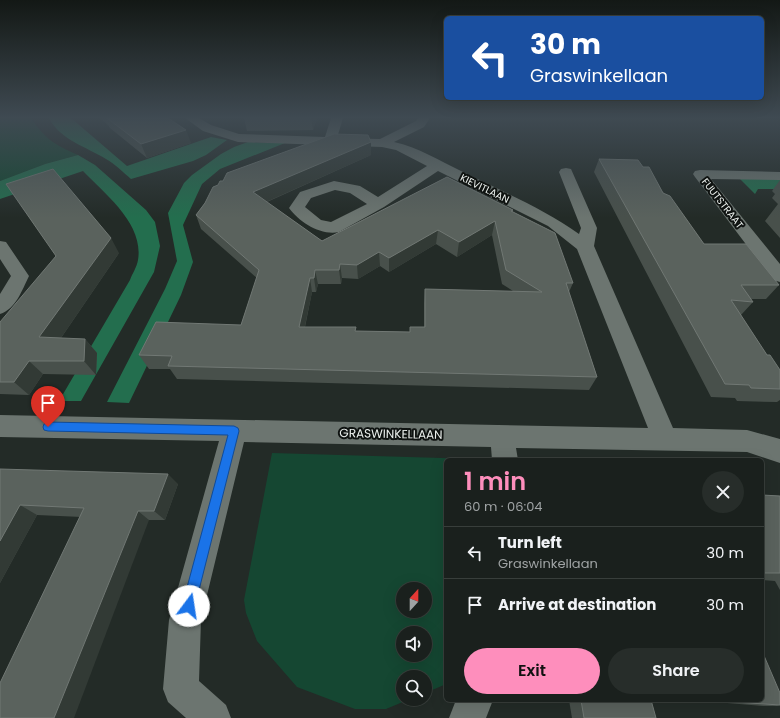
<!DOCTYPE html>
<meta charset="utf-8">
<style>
body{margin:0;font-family:Poppins,sans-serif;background:#272d2a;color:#f1f3f6;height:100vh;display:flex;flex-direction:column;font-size:15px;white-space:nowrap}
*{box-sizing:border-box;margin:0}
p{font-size:13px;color:#9fa3a4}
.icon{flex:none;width:22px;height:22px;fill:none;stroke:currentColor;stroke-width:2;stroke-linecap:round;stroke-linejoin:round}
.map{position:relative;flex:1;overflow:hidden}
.panel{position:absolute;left:444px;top:458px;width:320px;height:244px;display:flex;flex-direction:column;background:#1a201d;border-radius:6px;box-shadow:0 4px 16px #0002,0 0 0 1px #383e3b}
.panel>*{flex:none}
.guide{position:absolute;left:444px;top:16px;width:320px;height:84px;border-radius:6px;box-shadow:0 4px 16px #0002,0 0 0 1px #383e3b;background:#1a4fa0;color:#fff;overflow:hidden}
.needle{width:26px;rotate:21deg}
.fabs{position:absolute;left:396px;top:582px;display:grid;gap:8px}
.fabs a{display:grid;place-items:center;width:36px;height:36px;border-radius:50%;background:#1a201d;box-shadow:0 4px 16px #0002,0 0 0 1px #383e3b;font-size:20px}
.pin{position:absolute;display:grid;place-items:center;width:34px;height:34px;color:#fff;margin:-41px -17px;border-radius:50% 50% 50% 0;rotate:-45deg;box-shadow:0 0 4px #0007}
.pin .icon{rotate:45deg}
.me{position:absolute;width:44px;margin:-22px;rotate:14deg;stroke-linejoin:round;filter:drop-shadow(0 0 3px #0008)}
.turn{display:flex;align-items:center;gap:14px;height:84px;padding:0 20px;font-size:18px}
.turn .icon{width:52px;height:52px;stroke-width:2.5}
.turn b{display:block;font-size:28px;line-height:34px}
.round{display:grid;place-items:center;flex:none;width:42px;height:42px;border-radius:21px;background:#272d2a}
.headline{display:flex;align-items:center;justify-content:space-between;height:68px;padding:0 20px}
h1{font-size:24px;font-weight:600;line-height:30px;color:#fe8ebc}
.cta{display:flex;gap:8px;margin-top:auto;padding:8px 20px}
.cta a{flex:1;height:46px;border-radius:24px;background:#fe8ebc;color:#111;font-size:16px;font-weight:600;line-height:46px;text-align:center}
.cta a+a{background:#272d2a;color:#f1f3f6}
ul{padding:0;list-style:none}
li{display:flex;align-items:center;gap:12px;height:52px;padding:0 20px;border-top:1px solid #383e3b}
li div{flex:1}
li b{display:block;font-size:15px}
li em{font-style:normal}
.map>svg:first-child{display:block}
.green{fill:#154732;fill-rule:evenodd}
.forest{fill:#236e4e}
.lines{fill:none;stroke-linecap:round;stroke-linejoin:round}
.minor{fill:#6c7570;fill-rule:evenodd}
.wall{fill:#48504b;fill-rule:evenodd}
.shaded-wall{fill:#323a35}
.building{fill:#5a625d;stroke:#717874;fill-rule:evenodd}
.route{fill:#1a73e8;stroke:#114b97}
.labels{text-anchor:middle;stroke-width:4;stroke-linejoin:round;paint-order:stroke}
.far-street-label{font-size:10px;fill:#edf2ef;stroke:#0f1311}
.street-label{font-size:12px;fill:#edf2ef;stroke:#0f1311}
</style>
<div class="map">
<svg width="780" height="718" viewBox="0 0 780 718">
<rect width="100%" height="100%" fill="#232b27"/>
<g class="green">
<path d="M0,118H31C46,140 54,144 78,155L45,164L0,181Z"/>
<path d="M272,453L476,459V460H446V683L444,685L425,693V677H403V699H410L386,709H355L297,687L257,641L246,613L244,600ZM403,589H425V611H403ZM403,633H425V655H403Z"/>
</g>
<g class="forest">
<path d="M49,118H71L127,166L211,137L227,140L206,155L193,161L131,179C123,172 115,164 106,159C87,147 60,140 49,118Z"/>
<polygon points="248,142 285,143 220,169 202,184 183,225 193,262 181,295 129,403 107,402 165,289 177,261 168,213 184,183 192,175 221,154 234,147"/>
<path d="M78,155L95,165L146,210L155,222L160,246L154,272L81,401H59L130,280C132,274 137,267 138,260C144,224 106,195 83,171L0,199V181L45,164Z"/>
<polygon points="739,178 780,179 780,189 758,189 755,194"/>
</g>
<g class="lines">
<g class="minor">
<path d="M185,118H199L211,125L239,134L325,137L331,118H343L337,138L380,139L416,121L418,118H430L424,127L394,142C418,147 440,161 461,171C501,191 543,208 579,234L581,228L559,172L561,169L566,168L571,169L597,228L594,246L673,428L747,430L780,439V463L747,452L516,448L518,460H492L491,447L244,442L201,620L199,681L226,705L231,718H186L168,702L163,689L169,620L219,441L0,437V415L648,428L577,249L548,226L438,171L384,207L339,232C321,236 299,222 289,208L300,192L334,181L360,186L378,197L427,166L396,150L382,147L238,142L203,131ZM335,190L350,193L367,204L331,222L321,220L305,207L311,198Z"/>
<polygon points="700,170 780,172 780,180 711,179 780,264 780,282 773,280 695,177 693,174 695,171"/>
<path d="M0,241L6,242L29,276C22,290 16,309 0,314V294L11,276L0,259Z"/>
<polygon points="456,700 493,700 486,718 449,718"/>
</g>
</g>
<g class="wall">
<polygon points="100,118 168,118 191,143 147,158 110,128 108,125"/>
<polygon points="244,118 317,118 313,130 247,131"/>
<path d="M371,155L267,202L322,241L513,210V212L573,283L569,292L597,377L589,390L177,379L170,369H149L139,355L241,325L257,278L201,229L196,215L218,185L223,181ZM492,235L502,284L513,291L425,289L424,303V327L410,332L356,331L305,327L312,292H316L318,284H341L342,278L358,279L380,266L389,272L436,244L457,257Z"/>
<polygon points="599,159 643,167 704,244 779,285 766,299 751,299 753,302 741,315 767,355 780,370 780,400 777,402 737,401 735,398 711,397 594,172"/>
<polygon points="780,180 780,238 765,221 778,204 772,198 775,194 772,191"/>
<polygon points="119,253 61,338 85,339 97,353 96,375 43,374 29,395 0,394 0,322"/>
<polygon points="0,469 178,484 165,520 149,520 37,515 0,583"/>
<polygon points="762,495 780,496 780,590 775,581 762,580"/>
<polygon points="569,700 651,700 656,718 572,718"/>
<polygon points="714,700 762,700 780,706 763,706 715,702"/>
</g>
<g class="shaded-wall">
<polygon points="311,118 317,118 313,130"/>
<polygon points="186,130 191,143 147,158 141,144"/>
<polygon points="371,142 371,155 257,206 253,192"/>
<polygon points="495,221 492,235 457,257 459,242"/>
<polygon points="438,230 436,244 389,272 389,258"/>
<polygon points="111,238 119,253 52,351 39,337"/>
<polygon points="379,252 380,266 358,279 357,265"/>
<polygon points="340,264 342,278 341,284 339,270"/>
<polygon points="315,270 318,284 316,292 314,278"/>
<polygon points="310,278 312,292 302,340 299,327"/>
<polygon points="85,339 97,353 96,375 84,361"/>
<polygon points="29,361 43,374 29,395 14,382"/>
<polygon points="168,474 178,484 165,520 154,511"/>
<polygon points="20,505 37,515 0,583 0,541"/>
<polygon points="138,511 149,520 74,718 54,718"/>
</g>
<g class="building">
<polygon points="107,118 168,118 186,130 141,144"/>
<path d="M334,134L368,135L371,142L253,192L322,241L447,177L513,210L511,211L555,233L573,283H566L597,377L168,366L172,356L139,355L156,322L241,325L259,270L196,215L205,203L213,187L218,185L220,181H223L227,173ZM495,221L506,270L542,292L425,289V327H410V332L355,331L356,327H299L310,278H314L315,270H339L340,264L357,265L379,252L389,258L438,230L459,242Z"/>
<polygon points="599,159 638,160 643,167 649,167 663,193 670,196 704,244 746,244 779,285 741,285 753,302 731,300 767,355 770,355 780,370 780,389 751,388 749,385 725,384"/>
<polygon points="53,169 111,238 39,337 85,339 84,361 29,361 14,382 0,382 0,322 56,256 6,184"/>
<polygon points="0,469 168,474 154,511 138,511 54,718 0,718 0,683 84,508 20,505 0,541"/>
<polygon points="762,495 780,496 780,573 762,573"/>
<polygon points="762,651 780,693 780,705 734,702 734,700 762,700"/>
<polygon points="581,700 651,700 656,718 584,718"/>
</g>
<linearGradient id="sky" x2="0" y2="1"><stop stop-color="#131815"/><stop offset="0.54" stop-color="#3f4a52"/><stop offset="1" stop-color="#3f4a52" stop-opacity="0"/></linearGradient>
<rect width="780" height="218" fill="url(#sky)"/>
<polygon class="route" points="48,422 234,426 238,428 239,431 194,610 189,612 184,610 182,606 228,435 48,431 44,430 43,427 44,424"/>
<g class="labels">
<g class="far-street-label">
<text transform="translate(485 188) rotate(26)" y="4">KIEVITLAAN</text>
<text transform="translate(723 203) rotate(52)" y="4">FUUTSTRAAT</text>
</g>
<g class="street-label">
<text transform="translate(391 434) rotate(1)" y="4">GRASWINKELLAAN</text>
</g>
</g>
</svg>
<div class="fabs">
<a><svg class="needle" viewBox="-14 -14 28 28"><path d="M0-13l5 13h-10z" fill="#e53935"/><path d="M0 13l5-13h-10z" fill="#9fa3a4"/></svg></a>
<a><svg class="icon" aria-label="sound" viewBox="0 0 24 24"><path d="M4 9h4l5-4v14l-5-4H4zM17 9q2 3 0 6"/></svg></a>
<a><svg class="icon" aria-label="search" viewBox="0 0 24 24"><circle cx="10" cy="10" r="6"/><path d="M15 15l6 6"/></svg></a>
</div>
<div class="pin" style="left:48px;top:427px;background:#d93025"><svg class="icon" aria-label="arrive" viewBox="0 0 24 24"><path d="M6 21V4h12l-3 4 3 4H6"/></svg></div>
<svg class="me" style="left:189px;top:606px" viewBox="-20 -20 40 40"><circle r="19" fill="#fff"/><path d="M0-13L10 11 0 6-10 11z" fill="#1a73e8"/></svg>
<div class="guide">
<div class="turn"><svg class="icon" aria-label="left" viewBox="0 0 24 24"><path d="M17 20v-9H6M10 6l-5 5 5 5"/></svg><div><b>30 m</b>Graswinkellaan</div></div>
</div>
<section class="panel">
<div class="headline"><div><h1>1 min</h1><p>60 m · 06:04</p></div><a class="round"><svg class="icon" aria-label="close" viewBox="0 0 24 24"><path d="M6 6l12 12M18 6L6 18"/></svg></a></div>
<ul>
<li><svg class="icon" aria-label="left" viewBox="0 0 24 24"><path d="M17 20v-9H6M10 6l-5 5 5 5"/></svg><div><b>Turn left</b><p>Graswinkellaan</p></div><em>30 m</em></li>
<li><svg class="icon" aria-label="arrive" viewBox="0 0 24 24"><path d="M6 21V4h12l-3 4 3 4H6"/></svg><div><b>Arrive at destination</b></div><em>30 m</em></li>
</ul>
<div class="cta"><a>Exit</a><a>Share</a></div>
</section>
</div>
